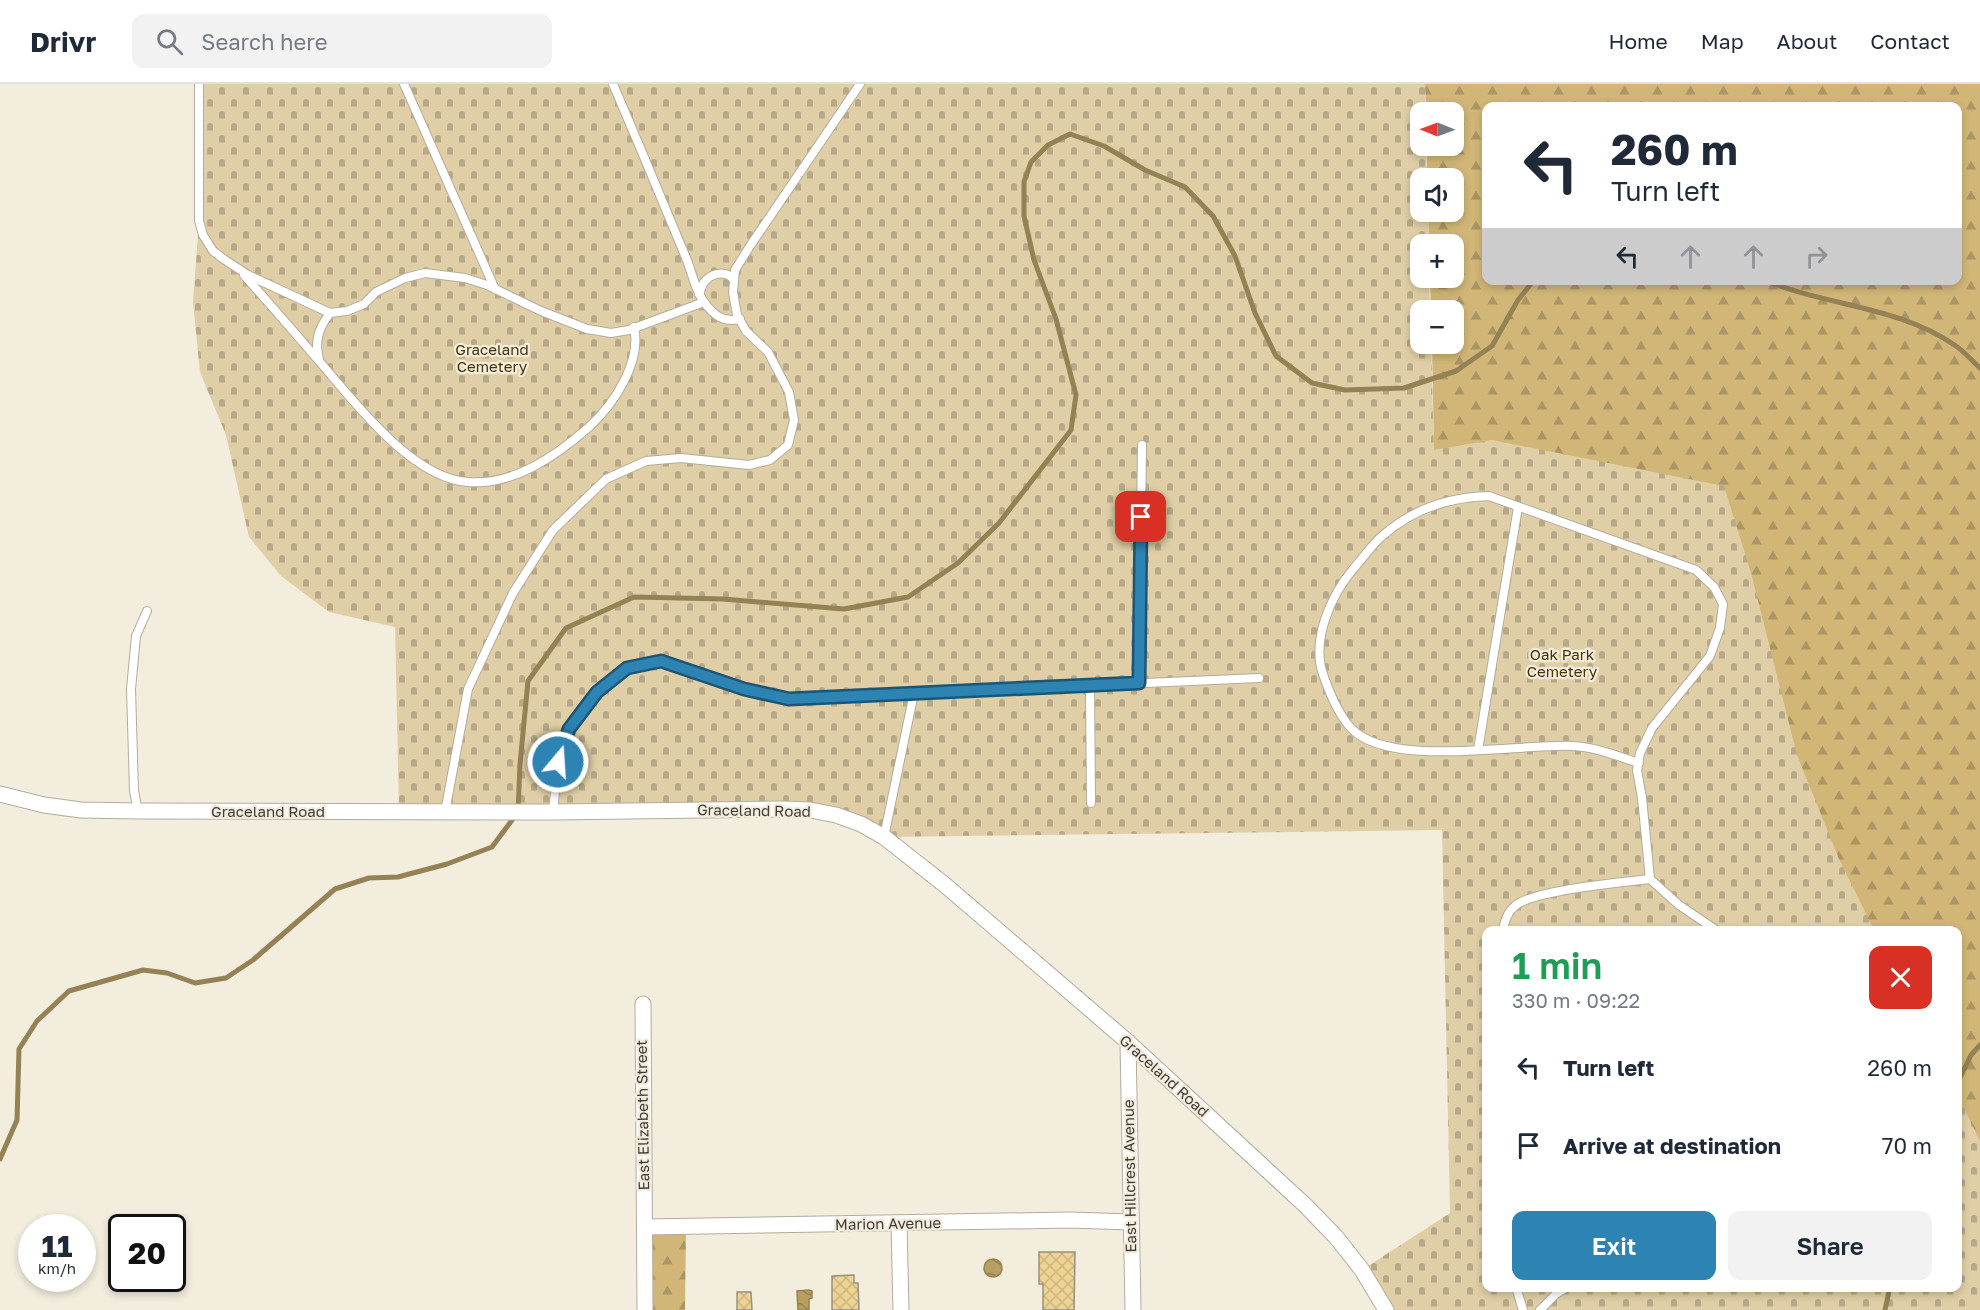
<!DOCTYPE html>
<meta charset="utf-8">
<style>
body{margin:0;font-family:"Golos Text",sans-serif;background:#f2f2f3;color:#1f2937;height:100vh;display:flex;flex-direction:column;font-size:22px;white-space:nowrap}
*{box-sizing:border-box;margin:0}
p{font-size:20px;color:#747a83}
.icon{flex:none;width:33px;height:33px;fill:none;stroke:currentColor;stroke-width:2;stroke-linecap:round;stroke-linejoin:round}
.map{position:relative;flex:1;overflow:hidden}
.sheet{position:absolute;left:1482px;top:842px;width:480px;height:366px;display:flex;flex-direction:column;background:#fff;border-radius:12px;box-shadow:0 3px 9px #0003}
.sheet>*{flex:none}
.banner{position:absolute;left:1482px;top:18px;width:480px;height:183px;border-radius:12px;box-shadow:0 3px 9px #0003;background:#fff;color:#1f2937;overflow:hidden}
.needle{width:39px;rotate:271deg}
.fabs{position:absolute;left:1410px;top:18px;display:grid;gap:12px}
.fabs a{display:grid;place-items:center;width:54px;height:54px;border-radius:12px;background:#fff;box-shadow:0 3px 9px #0003;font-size:30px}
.speed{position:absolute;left:18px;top:1130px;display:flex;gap:12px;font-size:30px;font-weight:700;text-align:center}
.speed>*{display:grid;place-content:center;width:78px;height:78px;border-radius:50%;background:#fff;box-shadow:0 3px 9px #0003;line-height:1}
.speed small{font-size:15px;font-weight:400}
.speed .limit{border:3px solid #111;border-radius:9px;background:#fff;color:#111}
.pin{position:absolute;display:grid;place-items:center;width:51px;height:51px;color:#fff;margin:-26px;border-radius:12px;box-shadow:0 3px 9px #0006}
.me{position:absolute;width:66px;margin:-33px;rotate:18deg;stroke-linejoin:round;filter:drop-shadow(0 0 4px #0008)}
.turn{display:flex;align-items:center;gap:21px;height:126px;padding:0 30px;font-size:27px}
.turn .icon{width:78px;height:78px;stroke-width:2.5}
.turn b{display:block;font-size:42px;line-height:51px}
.lanes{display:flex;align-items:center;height:57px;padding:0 30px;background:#0003;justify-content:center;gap:30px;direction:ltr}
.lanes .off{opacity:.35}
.round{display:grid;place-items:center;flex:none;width:63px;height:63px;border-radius:12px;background:#f2f2f3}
.head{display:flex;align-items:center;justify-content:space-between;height:102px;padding:0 30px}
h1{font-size:36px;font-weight:600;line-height:45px;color:#1e9e55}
.action{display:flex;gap:12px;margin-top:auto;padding:12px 30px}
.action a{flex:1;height:69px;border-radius:12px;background:#2d83b2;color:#fff;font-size:24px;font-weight:600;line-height:69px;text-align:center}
.action a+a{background:#f2f2f3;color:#1f2937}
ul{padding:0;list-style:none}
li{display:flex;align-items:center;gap:18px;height:78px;padding:0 30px}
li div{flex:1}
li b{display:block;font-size:22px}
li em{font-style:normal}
header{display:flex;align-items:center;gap:36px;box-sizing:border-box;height:84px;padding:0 30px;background:#fff;border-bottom:2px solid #e0e1e3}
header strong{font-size:28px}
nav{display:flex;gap:33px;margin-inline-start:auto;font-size:21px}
.search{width:420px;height:54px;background:#f2f2f3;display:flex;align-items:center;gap:15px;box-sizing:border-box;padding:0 21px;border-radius:12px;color:#747a83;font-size:22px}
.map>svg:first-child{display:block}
.forest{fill:url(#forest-firs);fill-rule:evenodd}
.cemetery{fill:url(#cemetery-stones)}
.water{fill:url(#water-waves);stroke:#948154;stroke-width:1.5}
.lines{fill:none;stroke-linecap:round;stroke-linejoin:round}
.stream{stroke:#948154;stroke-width:5}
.building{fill:url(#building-cross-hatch);stroke:#979183;stroke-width:1.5}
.lane-casing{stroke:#b2ac9e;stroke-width:10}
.street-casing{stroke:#b2ac9e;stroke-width:17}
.lane{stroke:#fff;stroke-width:8}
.street{stroke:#fff;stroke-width:15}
.route-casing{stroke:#1d5574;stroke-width:15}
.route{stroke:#2d83b2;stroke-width:10}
.labels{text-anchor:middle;stroke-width:4.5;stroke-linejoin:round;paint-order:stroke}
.park-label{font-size:15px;fill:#463300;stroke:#f3edde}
.street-label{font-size:15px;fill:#3f3c37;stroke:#f3edde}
</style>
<header>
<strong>Drivr</strong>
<div class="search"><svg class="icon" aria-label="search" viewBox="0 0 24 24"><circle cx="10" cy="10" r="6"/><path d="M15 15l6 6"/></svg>Search here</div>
<nav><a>Home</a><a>Map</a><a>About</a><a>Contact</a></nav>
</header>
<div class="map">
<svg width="1980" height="1226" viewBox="0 0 1980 1226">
<defs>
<pattern id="forest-firs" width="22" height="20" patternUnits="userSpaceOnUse" patternTransform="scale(1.5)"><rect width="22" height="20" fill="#d1b677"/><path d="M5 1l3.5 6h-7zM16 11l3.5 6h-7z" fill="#ab9562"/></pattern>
<pattern id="cemetery-stones" width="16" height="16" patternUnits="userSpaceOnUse" patternTransform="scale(1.5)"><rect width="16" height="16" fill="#e0cfa6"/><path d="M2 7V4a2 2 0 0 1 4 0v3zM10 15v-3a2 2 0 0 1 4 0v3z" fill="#b7a988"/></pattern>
<pattern id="water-waves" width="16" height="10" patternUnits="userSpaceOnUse" patternTransform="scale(1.5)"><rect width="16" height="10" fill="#b89e60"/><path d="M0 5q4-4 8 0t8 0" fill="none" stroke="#978250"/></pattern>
<pattern id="building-cross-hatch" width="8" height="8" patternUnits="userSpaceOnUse" patternTransform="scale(1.5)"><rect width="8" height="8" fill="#edd292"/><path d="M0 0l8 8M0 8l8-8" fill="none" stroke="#ccb57e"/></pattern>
</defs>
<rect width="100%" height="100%" fill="#f3edde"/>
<g class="forest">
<path d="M1425,0H1980V1226L1958,1203V846H1854L1434,366L1432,260H1454V226H1431L1430,194H1454V160H1429L1428,128H1454V94H1427V62H1454V28H1426ZM1486,22H1958V196H1486Z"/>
<polygon points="645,1143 686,1144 685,1226 645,1226"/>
</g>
<polygon class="cemetery" points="199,0 1425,0 1425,28 1420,28 1420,62 1426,62 1427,94 1420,94 1420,128 1428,128 1429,160 1420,160 1420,194 1429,194 1430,226 1420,226 1420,260 1431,260 1434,366 1492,356 1724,402 1751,489 1797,671 1839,775 1874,846 1486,846 1486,1203 1958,1203 1958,1012 1980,1057 1980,1226 1384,1226 1362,1186 1450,1129 1442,746 884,753 836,731 399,728 395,543 329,528 281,492 249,453 226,351 200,288 193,218 199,137"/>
<g class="water">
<circle cx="993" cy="1184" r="9"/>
<polygon points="809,1206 812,1207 812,1214 809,1215 809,1226 798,1226 797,1207"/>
</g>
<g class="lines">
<g class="stream">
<path d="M1764,196C1826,222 1899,222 1956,262C1965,268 1972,277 1980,284"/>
<polyline points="1958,998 1971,971 1980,961"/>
<polyline points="0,1075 17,1036 19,965 37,937 69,907 143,886 167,889 195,899 226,894 253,876 335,805 369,794 398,793 447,780 492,763 518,728 520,680 528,597 566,544 634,513 723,515 844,525 908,513 958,479 999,439 1071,346 1076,311 1056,235 1034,176 1024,132 1024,98 1031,78 1048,61 1070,50 1104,62 1145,86 1185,103 1213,132 1235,172 1255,229 1276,272 1312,299 1345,306 1404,304 1456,287 1492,262 1518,216 1534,196"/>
<polyline points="1885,1226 1890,1203"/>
</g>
</g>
<g class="building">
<polygon points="1039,1168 1075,1168 1074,1226 1043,1226 1043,1200 1039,1200"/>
<polygon points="854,1191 854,1199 858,1199 859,1226 832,1226 832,1192"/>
<polygon points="737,1208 751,1208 752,1226 737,1226"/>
</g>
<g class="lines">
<g class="lane-casing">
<g id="lane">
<polyline points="199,0 199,137 203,151 213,167 225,176 248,191 330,229 347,227 364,220 376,208 405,194 425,189 465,194 487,201 541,227 587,245 611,249 629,246 704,218"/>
<polyline points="404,0 495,205"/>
<path d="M613,0C637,56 661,113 684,169C692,186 695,209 708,223C717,234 726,238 740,235"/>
<path d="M244,191C269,219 294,248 319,277C354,317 411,394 468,398C513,402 556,372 589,343C614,320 642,278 634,243"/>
<path d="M699,210C701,206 702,199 706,196C714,188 727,187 734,196"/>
<path d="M319,275C314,257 319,244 330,229"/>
<polyline points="1139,599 1142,361"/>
<polyline points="1090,601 1091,719"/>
<polyline points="1478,666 1518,423"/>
<path d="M1639,679C1617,672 1595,663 1573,662C1520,659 1388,685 1351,644C1338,630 1330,610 1324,593C1310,557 1331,511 1354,484C1363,474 1371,462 1381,453C1411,426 1449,413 1489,412L1696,486L1714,503L1723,520L1720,544L1710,572L1652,644L1640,669L1637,686L1642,714L1650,795"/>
<polyline points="138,727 134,707 131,605 136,552 147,527"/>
<polyline points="445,728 468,605 513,509 553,446 606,395 646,377 681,374 749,381 770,376 788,361 794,336 789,308 768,268 746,247 737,231 733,208 735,186 750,162 860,0"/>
<polyline points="553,728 558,678 569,645 597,608 627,584 661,577 744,605 789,615 1259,594"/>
<polyline points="884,753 914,609"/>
<path d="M1503,846C1505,836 1507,829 1515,822C1532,806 1624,798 1650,795L1679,821L1716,846"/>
<polyline points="1516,1203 1523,1226"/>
<polyline points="1540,1226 1556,1210 1567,1203"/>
</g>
</g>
<g class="street-casing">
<g id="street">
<polyline points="0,710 44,721 81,726 138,727 553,728 784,725 810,726 836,731 861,740 884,753 945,801 1128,958 1306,1122 1336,1153 1362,1186 1386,1226"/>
<polyline points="643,920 645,1226"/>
<polyline points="1128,958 1133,1226"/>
<polyline points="899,1139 901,1226"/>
<polyline points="645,1143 1070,1136 1131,1138"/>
</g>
</g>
<use href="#lane" class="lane"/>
<use href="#street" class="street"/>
</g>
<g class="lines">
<g class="route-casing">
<polyline id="route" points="558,678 569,645 597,608 627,584 661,577 744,605 789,615 1139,599 1141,433"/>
</g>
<use href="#route" class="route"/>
</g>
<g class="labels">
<g class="park-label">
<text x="492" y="271">Graceland<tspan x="492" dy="17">Cemetery</tspan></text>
<text x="1562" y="576">Oak Park<tspan x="1562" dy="17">Cemetery</tspan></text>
</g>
<g class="street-label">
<text transform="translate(754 727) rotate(1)" y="5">Graceland Road</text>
<text x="268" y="733">Graceland Road</text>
<text transform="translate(1164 992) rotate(42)" y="5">Graceland Road</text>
<text transform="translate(643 1031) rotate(-91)" y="5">East Elizabeth Street</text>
<text transform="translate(1130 1092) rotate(-91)" y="5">East Hillcrest Avenue</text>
<text transform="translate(888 1140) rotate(-1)" y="5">Marion Avenue</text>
</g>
</g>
</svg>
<div class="fabs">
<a><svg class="needle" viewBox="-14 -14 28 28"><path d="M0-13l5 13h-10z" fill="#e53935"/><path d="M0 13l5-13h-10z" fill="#747a83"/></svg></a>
<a><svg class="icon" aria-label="sound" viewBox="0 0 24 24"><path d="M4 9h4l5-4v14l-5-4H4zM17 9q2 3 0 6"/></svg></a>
<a>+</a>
<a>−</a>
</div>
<div class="speed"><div>11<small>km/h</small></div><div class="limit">20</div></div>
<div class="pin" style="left:1141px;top:433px;background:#d93025"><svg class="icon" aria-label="arrive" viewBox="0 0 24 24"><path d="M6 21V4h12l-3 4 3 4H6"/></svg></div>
<svg class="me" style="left:558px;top:678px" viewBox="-20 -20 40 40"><circle r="17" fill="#2d83b2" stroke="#fff" stroke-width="3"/><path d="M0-11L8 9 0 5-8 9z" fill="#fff"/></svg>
<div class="banner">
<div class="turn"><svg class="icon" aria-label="left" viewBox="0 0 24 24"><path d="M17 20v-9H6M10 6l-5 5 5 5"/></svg><div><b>260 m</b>Turn left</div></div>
<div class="lanes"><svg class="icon" aria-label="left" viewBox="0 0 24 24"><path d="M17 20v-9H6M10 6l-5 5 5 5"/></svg><svg class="icon off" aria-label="ahead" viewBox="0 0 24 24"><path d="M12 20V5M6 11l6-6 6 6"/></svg><svg class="icon off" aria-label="ahead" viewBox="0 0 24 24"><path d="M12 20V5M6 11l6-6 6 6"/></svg><svg class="icon off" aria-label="right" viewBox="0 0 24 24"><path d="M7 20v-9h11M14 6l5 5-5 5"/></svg></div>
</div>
<section class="sheet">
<div class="head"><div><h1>1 min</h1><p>330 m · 09:22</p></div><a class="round" style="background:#d93025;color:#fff"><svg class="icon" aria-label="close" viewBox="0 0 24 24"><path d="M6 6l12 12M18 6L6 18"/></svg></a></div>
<ul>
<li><svg class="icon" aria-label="left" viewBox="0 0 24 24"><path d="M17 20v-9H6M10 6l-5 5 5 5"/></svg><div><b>Turn left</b></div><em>260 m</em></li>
<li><svg class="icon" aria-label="arrive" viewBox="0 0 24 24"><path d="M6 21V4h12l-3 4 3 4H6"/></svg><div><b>Arrive at destination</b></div><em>70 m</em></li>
</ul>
<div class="action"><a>Exit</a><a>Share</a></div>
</section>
</div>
